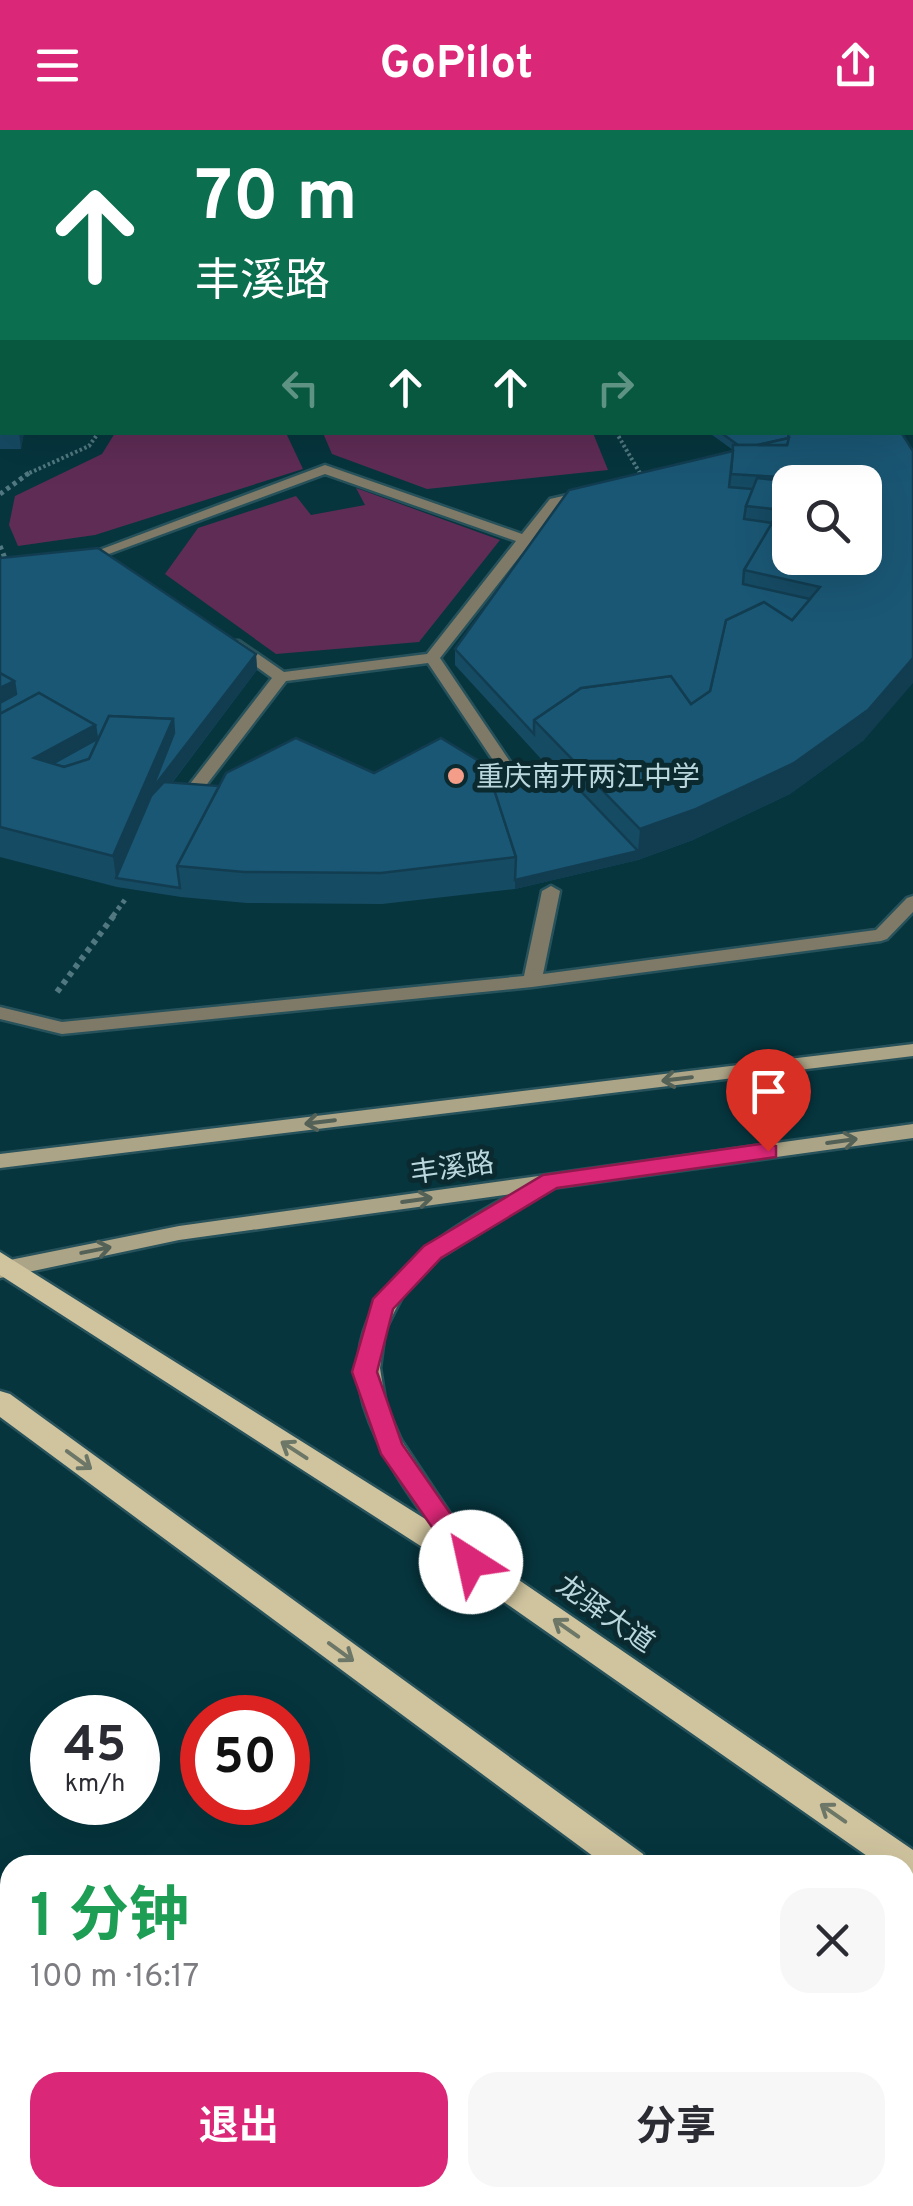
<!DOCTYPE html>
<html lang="zh">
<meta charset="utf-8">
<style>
body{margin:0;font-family:Overpass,"Noto Sans SC",sans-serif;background:#f7f7f7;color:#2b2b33;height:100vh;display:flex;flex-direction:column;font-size:38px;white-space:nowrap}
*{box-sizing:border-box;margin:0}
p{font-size:32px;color:#7c7c81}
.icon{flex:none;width:55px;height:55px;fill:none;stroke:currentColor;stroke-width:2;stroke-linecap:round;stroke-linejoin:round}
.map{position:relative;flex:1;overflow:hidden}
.panel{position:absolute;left:0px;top:1725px;width:915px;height:352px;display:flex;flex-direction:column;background:#fff;border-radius:30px 30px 0 0;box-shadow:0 10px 40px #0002}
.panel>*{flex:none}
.top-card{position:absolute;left:0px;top:0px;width:915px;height:305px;box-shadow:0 10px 40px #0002;background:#0b6e4f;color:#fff;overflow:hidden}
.tools{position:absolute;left:772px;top:335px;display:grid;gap:20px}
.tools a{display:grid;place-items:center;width:110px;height:110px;border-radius:20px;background:#fff;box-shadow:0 10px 40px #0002;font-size:50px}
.speed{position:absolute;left:30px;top:1565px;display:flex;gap:20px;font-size:50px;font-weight:700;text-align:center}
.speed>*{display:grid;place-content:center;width:130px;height:130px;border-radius:50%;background:#fff;box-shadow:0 10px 40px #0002;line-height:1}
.speed small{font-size:25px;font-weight:400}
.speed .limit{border:15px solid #d22;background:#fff;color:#111}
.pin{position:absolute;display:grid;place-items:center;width:85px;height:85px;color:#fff;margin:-102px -42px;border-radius:50% 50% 50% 0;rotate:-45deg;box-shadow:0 0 10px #0007}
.pin .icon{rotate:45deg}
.me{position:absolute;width:110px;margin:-55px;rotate:325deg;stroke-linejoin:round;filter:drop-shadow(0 0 8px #0008)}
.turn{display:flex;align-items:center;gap:35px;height:210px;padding:0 30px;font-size:45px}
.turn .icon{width:130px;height:130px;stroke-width:2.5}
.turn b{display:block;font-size:70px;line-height:85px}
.lanes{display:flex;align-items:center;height:95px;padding:0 30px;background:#0003;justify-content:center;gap:50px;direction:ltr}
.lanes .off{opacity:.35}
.round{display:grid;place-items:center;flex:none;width:105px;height:105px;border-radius:30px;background:#f7f7f7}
.headline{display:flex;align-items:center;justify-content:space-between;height:170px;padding:0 30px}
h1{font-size:60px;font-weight:700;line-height:75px;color:#1e9e55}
.cta{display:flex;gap:20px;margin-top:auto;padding:20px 30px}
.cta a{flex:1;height:115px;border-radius:30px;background:#db2777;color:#fff;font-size:40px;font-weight:700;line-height:115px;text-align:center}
.cta a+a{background:#f7f7f7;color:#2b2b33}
header{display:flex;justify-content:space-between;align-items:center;height:130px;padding:0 30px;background:#db2777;color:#fff;font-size:45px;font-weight:700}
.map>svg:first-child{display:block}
.green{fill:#5f2c56}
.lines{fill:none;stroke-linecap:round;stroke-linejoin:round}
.lane-casing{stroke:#27525b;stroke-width:5}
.secondary-casing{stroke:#27525b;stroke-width:5}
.primary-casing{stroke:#27525b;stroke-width:5}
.path-far2{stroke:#517880;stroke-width:4;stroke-dasharray:2.5 2.5;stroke-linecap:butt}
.path-far1{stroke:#517880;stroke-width:5;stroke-dasharray:4 4;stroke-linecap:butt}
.path{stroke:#517880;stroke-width:6;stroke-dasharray:5 5;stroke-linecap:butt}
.lane{fill:#7f7a67;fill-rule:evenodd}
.secondary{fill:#aca486;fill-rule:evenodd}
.primary{fill:#cfc49e;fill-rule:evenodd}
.wall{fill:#164b64;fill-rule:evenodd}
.shaded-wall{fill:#123d51}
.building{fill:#1a5774;stroke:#123d51;stroke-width:2.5}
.oneway{stroke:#536157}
.oneway2{stroke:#6d7767}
.route{fill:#db2777;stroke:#8e194d;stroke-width:2.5}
.poi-dot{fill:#f49e89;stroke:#0b2a30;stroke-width:4}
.labels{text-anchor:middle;stroke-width:10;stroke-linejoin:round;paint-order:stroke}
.poi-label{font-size:28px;fill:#bbd7de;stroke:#0b2a30;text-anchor:start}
.street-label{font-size:28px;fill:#bbd7de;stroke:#0b2a30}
</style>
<header><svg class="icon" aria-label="menu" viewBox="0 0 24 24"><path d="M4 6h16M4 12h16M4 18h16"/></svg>GoPilot<svg class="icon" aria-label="share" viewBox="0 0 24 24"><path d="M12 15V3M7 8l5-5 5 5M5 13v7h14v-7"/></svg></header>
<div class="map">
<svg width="913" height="2076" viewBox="0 0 913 2076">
<rect width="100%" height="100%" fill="#06353e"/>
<g class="green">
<polygon points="115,303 286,303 303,339 95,405 18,416 9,395 15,366 102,324"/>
<polygon points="323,303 593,303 608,340 427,359 332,324"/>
<polygon points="356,358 500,410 419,512 276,524 165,444 198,398 296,366 311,385 365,375"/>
</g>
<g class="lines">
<g class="lane-casing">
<g id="lane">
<polygon points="751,0 765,0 766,2 753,2"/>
<rect x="912" y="284" width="1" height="8"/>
<polygon points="325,335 522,404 550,369 585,361 592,365 560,375 440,528 517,642 515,645 503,645 428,533 286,551 204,658 198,659 190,654 272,548 229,517 229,511 239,511 284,542 427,524 516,411 325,344 106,425 94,422"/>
<polygon points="551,756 560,761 543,844 876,800 907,768 913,766 913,782 887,809 881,811 532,857 62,904 0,889 0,877 62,892 524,846 542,761"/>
</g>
</g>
<g class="secondary-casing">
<g id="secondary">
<polygon points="820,0 834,0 835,2 822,2"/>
<rect x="912" y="8" width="1" height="6"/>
<rect x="912" y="30" width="1" height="6"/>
<polygon points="913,914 913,926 0,1038 0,1024"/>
<path d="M913,994V1008L552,1058L439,1128L402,1167L385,1200L380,1238L386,1276L401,1310L479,1427L475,1434L467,1437L459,1434C424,1385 382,1334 364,1276C333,1170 433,1107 512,1064L179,1110L0,1148V1132L179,1096Z"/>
</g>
</g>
<g class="primary-casing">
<g id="primary">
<polygon points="882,0 897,0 899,2 884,2"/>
<polygon points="0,1122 481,1424 913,1720 913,1754 905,1751 905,1735 880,1735 461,1442 0,1145"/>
<polygon points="0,1261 10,1264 643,1724 647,1735 605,1735 0,1287"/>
<polygon points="905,1919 913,1922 913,1959 905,1956"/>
</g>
</g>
<g class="path-far2">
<polyline points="535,2 539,0"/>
<polyline points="582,2 587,0"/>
<polyline points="616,302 641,345"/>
<polyline points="25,345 89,316 99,302"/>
</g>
<g class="path-far1">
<polyline points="640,343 644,350"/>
<polyline points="0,364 29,343"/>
<polyline points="0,416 7,433"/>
<polyline points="113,786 127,767"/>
</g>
<polyline class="path" points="57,862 115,784"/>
<use href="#lane" class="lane"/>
<use href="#secondary" class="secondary"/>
<use href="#primary" class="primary"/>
</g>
<g class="wall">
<polygon points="2,82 2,302 24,302 21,319 0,319 0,83"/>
<path d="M708,302H901L864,610L790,664L693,710L638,730L515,759L382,774L247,773L181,767L117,757L0,727V428L256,524L257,540L172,653L219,656L374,643L488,641L542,630L455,535V519L733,320ZM790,352H865V428H790Z"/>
</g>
<g class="shaded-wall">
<polygon points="19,302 24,302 21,319"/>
<polygon points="256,524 257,540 154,676 116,748 113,726 173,589"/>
<polygon points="913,528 913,553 864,610 790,664 693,710 638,730 515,759 515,750 638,721 640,699"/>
<polygon points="14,551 19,581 0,591 0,558"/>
<polygon points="95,595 100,625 58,649 34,628"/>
</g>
<g class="building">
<polygon points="595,0 726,0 735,2 592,1"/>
<polygon points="2,82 2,172 0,175 0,83"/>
<polygon points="2,179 2,290 0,290 0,180"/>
<polygon points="720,302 789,302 789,308 758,315 738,315"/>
<polygon points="789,302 901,302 913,321 913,528 868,580 794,633 696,679 640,699 534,590 581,558 671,546 691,574 710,561 726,490 764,472 792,490 820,457 744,440 774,389 790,392 790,428 865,428 865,352 814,352 813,349 731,344 733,315 787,315"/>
<polygon points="789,308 787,315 758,315"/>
<polygon points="733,321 729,357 753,359 746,376 744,389 772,393 744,440 743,454 810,469 792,490 764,472 726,490 710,561 691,574 671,546 581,558 534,590 534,604 455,519 569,360"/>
<polygon points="757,348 791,352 790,381 746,376"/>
<polygon points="98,418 256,524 152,659 174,603 173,589 109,586 89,629 64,637 52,634 97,609 95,595 39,563 0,584 0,573 16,564 14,551 0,543 0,428"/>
<polygon points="0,543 14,551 0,558"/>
<polygon points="39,563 95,595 34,628 64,637 89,629 109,586 173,589 113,726 0,697 0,584"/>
<polygon points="296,608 374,643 441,608 487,636 516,727 381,743 244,742 177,736 226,643"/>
<polygon points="550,629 638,721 515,750 516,727 488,641"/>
<polygon points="164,652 219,656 177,736 180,758 116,748 151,666"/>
</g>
<defs><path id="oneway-shaft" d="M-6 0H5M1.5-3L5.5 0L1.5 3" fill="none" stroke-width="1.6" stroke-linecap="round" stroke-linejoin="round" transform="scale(2.5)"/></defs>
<g class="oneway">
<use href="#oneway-shaft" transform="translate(677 949) rotate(173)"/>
<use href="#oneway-shaft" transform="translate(320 992) rotate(173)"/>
<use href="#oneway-shaft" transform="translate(842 1011) rotate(-8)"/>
<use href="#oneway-shaft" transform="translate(417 1070) rotate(-8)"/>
<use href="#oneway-shaft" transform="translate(96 1120) rotate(-11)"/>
</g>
<g class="oneway2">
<use href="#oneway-shaft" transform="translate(294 1320) rotate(-147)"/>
<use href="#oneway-shaft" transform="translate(79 1330) rotate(36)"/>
<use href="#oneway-shaft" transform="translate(566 1498) rotate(-145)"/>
<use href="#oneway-shaft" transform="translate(341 1522) rotate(36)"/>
<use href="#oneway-shaft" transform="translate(833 1683) rotate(-145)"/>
</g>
<polygon class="route" points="768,1013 776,1016 776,1027 557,1058 441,1128 393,1179 377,1242 402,1314 484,1432 480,1440 462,1440 381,1324 352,1242 373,1169 424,1116 543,1045"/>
<circle class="poi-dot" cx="456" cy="646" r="10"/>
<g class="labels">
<g class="poi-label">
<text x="476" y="656">重庆南开两江中学</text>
</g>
<g class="street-label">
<text transform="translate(452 1037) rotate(-8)" y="10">丰溪路</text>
<text transform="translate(606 1483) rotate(35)" y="10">龙驿大道</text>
</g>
</g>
</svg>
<div class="tools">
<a><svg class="icon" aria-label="search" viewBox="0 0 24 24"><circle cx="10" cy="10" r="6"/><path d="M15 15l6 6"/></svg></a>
</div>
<div class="speed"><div>45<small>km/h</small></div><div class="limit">50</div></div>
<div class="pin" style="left:768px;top:1021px;background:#d93025"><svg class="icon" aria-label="arrive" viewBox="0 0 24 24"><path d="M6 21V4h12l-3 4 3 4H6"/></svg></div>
<svg class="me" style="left:471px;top:1432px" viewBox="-20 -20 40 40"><circle r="19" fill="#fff"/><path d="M0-13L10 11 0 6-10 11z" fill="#db2777"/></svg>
<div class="top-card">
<div class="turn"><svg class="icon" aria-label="ahead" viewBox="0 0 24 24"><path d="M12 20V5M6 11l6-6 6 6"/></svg><div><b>70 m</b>丰溪路</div></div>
<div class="lanes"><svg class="icon off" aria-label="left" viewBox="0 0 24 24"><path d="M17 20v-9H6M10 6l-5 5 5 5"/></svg><svg class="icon" aria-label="ahead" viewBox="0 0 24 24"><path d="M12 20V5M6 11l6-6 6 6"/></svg><svg class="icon" aria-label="ahead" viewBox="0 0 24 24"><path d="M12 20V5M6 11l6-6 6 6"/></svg><svg class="icon off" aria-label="right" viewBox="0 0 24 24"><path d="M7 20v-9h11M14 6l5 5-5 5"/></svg></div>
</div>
<section class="panel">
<div class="headline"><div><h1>1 分钟</h1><p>100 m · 16:17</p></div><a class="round"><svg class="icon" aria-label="close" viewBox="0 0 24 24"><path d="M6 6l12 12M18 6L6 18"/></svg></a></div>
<div class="cta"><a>退出</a><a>分享</a></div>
</section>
</div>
